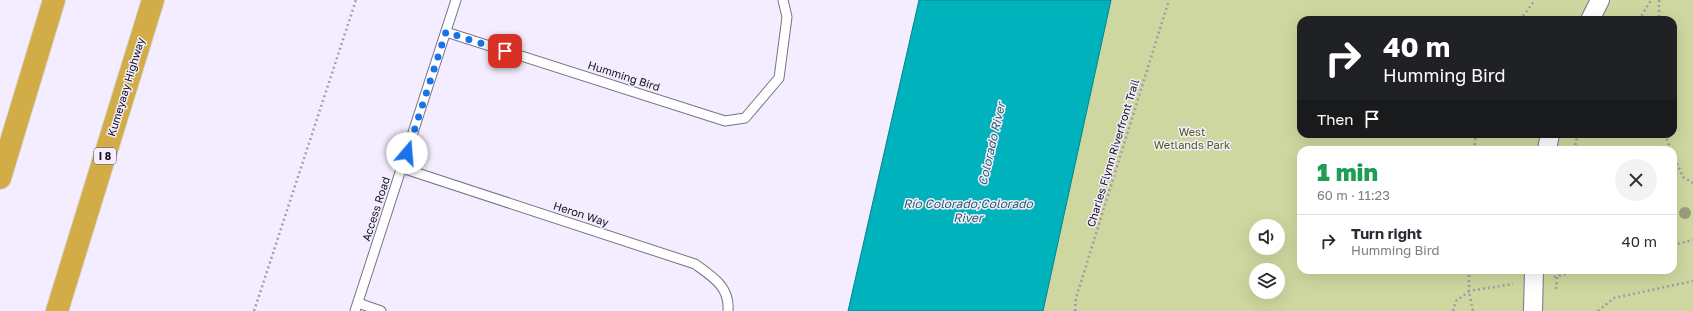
<!DOCTYPE html>
<meta charset="utf-8">
<style>
body{margin:0;font-family:"Golos Text",sans-serif;background:#f2f2f3;color:#2b2b33;height:100vh;display:flex;flex-direction:column;font-size:15px;white-space:nowrap}
*{box-sizing:border-box;margin:0}
p{font-size:13px;color:#7c7c81}
.icon{flex:none;width:22px;height:22px;fill:none;stroke:currentColor;stroke-width:2;stroke-linecap:round;stroke-linejoin:round}
.map{position:relative;flex:1;overflow:hidden}
.drawer{position:absolute;left:1297px;top:146px;width:380px;height:128px;display:flex;flex-direction:column;background:#fff;border-radius:12px;box-shadow:0 4px 16px #0002}
.drawer>*{flex:none}
.guide{position:absolute;left:1297px;top:16px;width:380px;height:122px;border-radius:12px;box-shadow:0 4px 16px #0002;background:#202124;color:#fff;overflow:hidden}
.fabs{position:absolute;left:1249px;top:219px;display:grid;gap:8px}
.fabs a{display:grid;place-items:center;width:36px;height:36px;border-radius:50%;background:#fff;box-shadow:0 4px 16px #0002;font-size:20px}
.pin{position:absolute;display:grid;place-items:center;width:34px;height:34px;color:#fff;margin:-17px;border-radius:8px;box-shadow:0 2px 6px #0006}
.me{position:absolute;width:44px;margin:-22px;rotate:18deg;stroke-linejoin:round;filter:drop-shadow(0 0 3px #0008)}
.turn{display:flex;align-items:center;gap:14px;height:84px;padding:0 20px;font-size:18px}
.turn .icon{width:52px;height:52px;stroke-width:2.5}
.turn b{display:block;font-size:28px;line-height:34px}
.then{display:flex;align-items:center;height:38px;padding:0 20px;background:#0003;gap:8px;font-size:15px}
.round{display:grid;place-items:center;flex:none;width:42px;height:42px;border-radius:21px;background:#f2f2f3}
.head{display:flex;align-items:center;justify-content:space-between;height:68px;padding:0 20px}
h1{font-size:24px;font-weight:800;line-height:30px;color:#1e9e55}
ul{padding:0;list-style:none}
li{display:flex;align-items:center;gap:12px;height:52px;padding:0 20px;border-top:1px solid #e1e1e2}
li div{flex:1}
li b{display:block;font-size:15px}
li em{font-style:normal}
.map>svg:first-child{display:block}
.green{fill:#ced79f;fill-rule:evenodd}
.water{fill:#00b2bb;stroke:#06828a}
.lines{fill:none;stroke-linecap:round;stroke-linejoin:round}
.service-casing{stroke:#797383;stroke-width:11}
.minor-casing{stroke:#797383;stroke-width:20}
.motorway-casing{stroke:#d9d9da;stroke-width:24}
.path{stroke:#a09ba8;stroke-width:2.5;stroke-dasharray:2 3;stroke-linecap:butt}
.service{stroke:#fff;stroke-width:9}
.minor{stroke:#fff;stroke-width:18}
.motorway{stroke:#d2ac46;stroke-width:22}
.tree{fill:#9d9d80}
.route{stroke:#1a73e8;stroke-width:7;stroke-dasharray:0 12.6}
.labels{text-anchor:middle;stroke-width:3;stroke-linejoin:round;paint-order:stroke}
.shield{fill:#f4edff;stroke:#56535d;stroke-width:1}
.shield-label{font-size:10px;font-weight:bold;fill:#131117}
.street-label{font-size:11px;fill:#131117;stroke:#f4edff}
.park-label{font-size:11px;fill:#555c19;stroke:#f4edff}
.water-label{font-size:12px;font-style:italic;fill:#276063;stroke:#f4edff}
</style>
<div class="map">
<svg width="1693" height="311" viewBox="0 0 1693 311">
<rect width="100%" height="100%" fill="#f4edff"/>
<path class="green" d="M1111,0H1693V311H1043ZM1301,20H1673V134H1301ZM1301,150H1673V270H1301ZM1256,226H1278V248H1256ZM1256,270H1278V292H1256Z"/>
<polygon class="water" points="919,0 1111,0 1043,311 848,311"/>
<g class="lines">
<g class="service-casing">
<g id="service">
<polyline points="446,32 725,121 745,118 779,78 787,17 783,0"/>
<path d="M402,168L695,264C713,277 730,287 728,311"/>
<polyline points="358,303 381,311"/>
<polyline points="355,311 456,0"/>
</g>
</g>
<g class="minor-casing">
<g id="minor">
<polyline points="1590,20 1600,0"/>
<polyline points="1547,150 1550,134"/>
<polyline points="1533,311 1534,270"/>
</g>
</g>
<g class="motorway-casing">
<g id="motorway">
<polyline points="0,178 54,0"/>
<polyline points="57,311 153,0"/>
</g>
</g>
<g class="path">
<polyline points="1659,0 1659,20"/>
<polyline points="1520,20 1535,0"/>
<polyline points="1639,20 1651,0"/>
<polyline points="1665,134 1671,150"/>
<polyline points="1474,150 1476,134"/>
<polyline points="1574,150 1578,134"/>
<polyline points="1673,154 1683,177 1693,183"/>
<polyline points="1673,245 1693,240"/>
<polyline points="1469,270 1469,291 1513,284"/>
<polyline points="1554,277 1580,270"/>
<polyline points="1556,289 1558,270"/>
<polyline points="254,311 356,0"/>
<polyline points="1075,311 1076,298 1169,0"/>
<polyline points="1453,311 1456,301 1469,291 1473,311"/>
<polyline points="1598,311 1614,298 1693,281"/>
</g>
<use href="#service" class="service"/>
<use href="#minor" class="minor"/>
<use href="#motorway" class="motorway"/>
</g>
<circle class="tree" cx="1685" cy="213" r="6"/>
<g class="lines">
<polyline class="route" points="407,153 446,32 505,51"/>
</g>
<g class="labels">
<rect class="shield" x="94" y="148" width="22" height="16" rx="3"/>
<g class="shield-label">
<text x="105" y="160">I 8</text>
</g>
<g class="street-label">
<text transform="translate(624 76) rotate(18)" y="4">Humming Bird</text>
<text transform="translate(126 87) rotate(-73)" y="4">Kumeyaay Highway</text>
<text transform="translate(1113 153) rotate(-73)" y="4">Charles Flynn Riverfront Trail</text>
<text transform="translate(376 209) rotate(-72)" y="4">Access Road</text>
<text transform="translate(581 214) rotate(18)" y="4">Heron Way</text>
</g>
<g class="park-label">
<text x="1192" y="136">West<tspan x="1192" dy="13">Wetlands Park</tspan></text>
</g>
<g class="water-label">
<text transform="translate(992 144) rotate(-77)" y="4">Colorado River</text>
<text x="968" y="208">Río Colorado;Colorado<tspan x="968" dy="14">River</tspan></text>
</g>
</g>
</svg>
<div class="fabs">
<a><svg class="icon" aria-label="sound" viewBox="0 0 24 24"><path d="M4 9h4l5-4v14l-5-4H4zM17 9q2 3 0 6"/></svg></a>
<a><svg class="icon" aria-label="layers" viewBox="0 0 24 24"><path d="M12 4l9 5-9 5-9-5zM3 14l9 5 9-5"/></svg></a>
</div>
<div class="pin" style="left:505px;top:51px;background:#d93025"><svg class="icon" aria-label="arrive" viewBox="0 0 24 24"><path d="M6 21V4h12l-3 4 3 4H6"/></svg></div>
<svg class="me" style="left:407px;top:153px" viewBox="-20 -20 40 40"><circle r="19" fill="#fff"/><path d="M0-13L10 11 0 6-10 11z" fill="#1a73e8"/></svg>
<div class="guide">
<div class="turn"><svg class="icon" aria-label="right" viewBox="0 0 24 24"><path d="M7 20v-9h11M14 6l5 5-5 5"/></svg><div><b>40 m</b>Humming Bird</div></div>
<div class="then">Then<svg class="icon" aria-label="arrive" viewBox="0 0 24 24"><path d="M6 21V4h12l-3 4 3 4H6"/></svg></div>
</div>
<section class="drawer">
<div class="head"><div><h1>1 min</h1><p>60 m · 11:23</p></div><a class="round"><svg class="icon" aria-label="close" viewBox="0 0 24 24"><path d="M6 6l12 12M18 6L6 18"/></svg></a></div>
<ul>
<li><svg class="icon" aria-label="right" viewBox="0 0 24 24"><path d="M7 20v-9h11M14 6l5 5-5 5"/></svg><div><b>Turn right</b><p>Humming Bird</p></div><em>40 m</em></li>
</ul>
</section>
</div>
